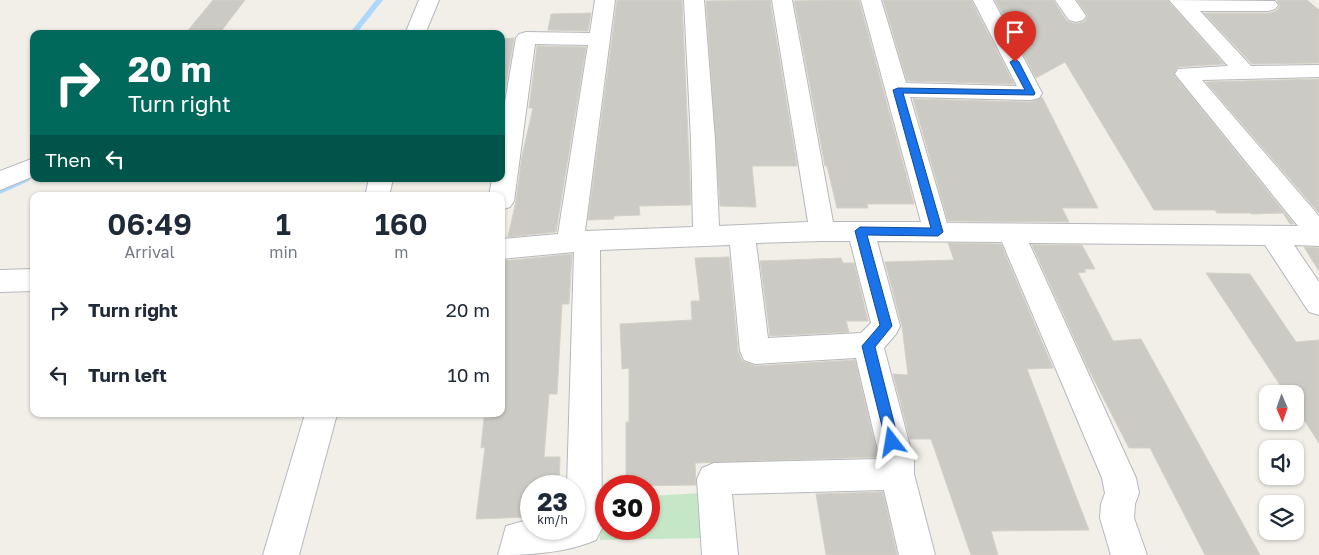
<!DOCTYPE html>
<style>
body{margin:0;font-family:"Golos Text",sans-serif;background:#f2f2f3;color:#1f2937;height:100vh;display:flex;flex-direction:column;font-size:19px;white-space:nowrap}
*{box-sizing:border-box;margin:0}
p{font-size:16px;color:#747a83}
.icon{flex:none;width:28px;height:28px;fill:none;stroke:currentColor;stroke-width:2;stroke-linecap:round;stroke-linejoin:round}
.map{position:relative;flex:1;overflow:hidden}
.panel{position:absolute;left:30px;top:192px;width:475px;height:225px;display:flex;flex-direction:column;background:#fff;border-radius:10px;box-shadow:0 1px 4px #0004}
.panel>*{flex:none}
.banner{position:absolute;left:30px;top:30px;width:475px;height:152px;border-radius:10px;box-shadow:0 1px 4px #0004;background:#00695c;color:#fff;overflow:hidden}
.needle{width:32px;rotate:178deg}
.buttons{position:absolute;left:1259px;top:385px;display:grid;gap:10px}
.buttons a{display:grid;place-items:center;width:45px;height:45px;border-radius:10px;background:#fff;box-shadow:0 1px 4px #0004;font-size:25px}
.speed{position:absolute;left:520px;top:475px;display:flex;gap:10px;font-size:25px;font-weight:700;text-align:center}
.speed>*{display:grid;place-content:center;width:65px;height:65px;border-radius:50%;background:#fff;box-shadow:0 1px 4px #0004;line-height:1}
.speed small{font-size:12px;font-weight:400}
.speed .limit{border:8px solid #d22;background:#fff;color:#111}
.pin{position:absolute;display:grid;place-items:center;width:42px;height:42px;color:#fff;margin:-51px -21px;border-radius:50% 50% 50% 0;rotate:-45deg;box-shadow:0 0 5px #0007}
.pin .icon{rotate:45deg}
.me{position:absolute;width:55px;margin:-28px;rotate:346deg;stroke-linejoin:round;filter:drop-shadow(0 0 4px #0008)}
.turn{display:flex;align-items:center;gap:18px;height:105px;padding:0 15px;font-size:22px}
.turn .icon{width:65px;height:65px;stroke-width:2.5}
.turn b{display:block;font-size:35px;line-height:42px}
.then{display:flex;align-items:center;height:48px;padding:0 15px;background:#0003;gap:10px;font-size:19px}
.eta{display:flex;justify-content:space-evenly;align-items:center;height:85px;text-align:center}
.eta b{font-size:30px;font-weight:600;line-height:35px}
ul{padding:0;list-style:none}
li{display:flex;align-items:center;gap:15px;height:65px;padding:0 15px}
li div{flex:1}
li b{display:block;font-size:19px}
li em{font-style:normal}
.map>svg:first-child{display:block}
.green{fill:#c6e7c7}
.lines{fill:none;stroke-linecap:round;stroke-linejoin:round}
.stream{fill:#acd8fc;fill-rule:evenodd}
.building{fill:#cccac5;stroke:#d5d1c6}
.minor-casing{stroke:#b5b8bc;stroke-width:2}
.tertiary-casing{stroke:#b5b8bc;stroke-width:2}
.minor{fill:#fff;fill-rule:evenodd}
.tertiary{fill:#fff;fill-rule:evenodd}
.route{fill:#1a73e8;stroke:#114b97}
</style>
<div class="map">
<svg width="1319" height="555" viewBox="0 0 1319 555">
<rect width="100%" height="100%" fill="#f1efe8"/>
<polygon class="green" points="702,493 706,538 600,540 599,498 606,498 606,529 649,529 649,496"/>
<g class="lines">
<g class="stream">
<polygon points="376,0 383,0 356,34 349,34"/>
<polygon points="26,176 30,179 29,181 0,194 0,187"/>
</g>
</g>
<g class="building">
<polygon points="213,0 245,0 219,34 185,34"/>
<polygon points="617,0 682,0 691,205 639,206 640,215 614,216 614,219 588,220"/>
<polygon points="770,0 797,166 752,166 756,207 720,206 706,1"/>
<polygon points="830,0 859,0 914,204 867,204 868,208 837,208 827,166 825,166 794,1"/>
<polygon points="883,0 971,0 1014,84 907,81"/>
<polygon points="995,0 1053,0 1067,21 1075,24 1084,22 1088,16 1077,0 1167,0 1224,64 1178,67 1174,75 1294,224 1290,224 1283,213 1252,214 1250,213 1217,213 1215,210 1154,210 1065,62 1036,78"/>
<polygon points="1277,0 1307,0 1319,10 1319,63 1252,64 1204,13 1269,13 1276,11 1280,6"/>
<polygon points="591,13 588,31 548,30 551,14"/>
<polygon points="514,38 503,102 501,102 501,39"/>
<polygon points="537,46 586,47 556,232 508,237 516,201 522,156 533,108 529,108"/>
<polygon points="1319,79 1319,213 1206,82"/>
<polygon points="1042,97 1098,208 1062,208 1069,222 948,221 913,99 1031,102"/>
<polygon points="948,243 1001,244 1053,368 1027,369 1089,530 991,531 998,555 971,555 931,439 910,439 893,374 908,375 902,326 885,262 954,260"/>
<polygon points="1032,245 1082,245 1095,269 1084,269 1086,272 1078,273 1113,341 1141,339 1260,555 1205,555 1150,448 1129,448 1087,366"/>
<polygon points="1304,247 1319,248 1319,271"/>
<polygon points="572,254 569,304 562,304 557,394 549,394 544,457 560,457 559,486 531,486 531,517 476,519 485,447 481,448 484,418 491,418 491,414 501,414 503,261"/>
<polygon points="729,257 738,351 742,361 755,366 855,360 878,457 695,463 696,485 626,486 626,422 629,422 629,368 622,369 620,324 692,320 691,301 700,301 695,258"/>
<polygon points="841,258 843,263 854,263 868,321 846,321 849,332 770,336 760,261"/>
<polygon points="1206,273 1250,274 1296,342 1319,340 1319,443 1295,406 1295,394 1286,394"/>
<polygon points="883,492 897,555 826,555 816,494"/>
</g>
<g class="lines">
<g class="minor-casing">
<g id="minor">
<path d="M595,0H615L585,231L693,227L691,140L684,0H704L715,140L719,226L808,222L772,0H792L833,222H921L861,0H881L906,83L1017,86L973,0H993L1042,93L1039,98L1031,100L910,97L947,223L1298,226L1175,74L1178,69L1228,66L1169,0L1275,1L1278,5L1275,9L1268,11H1200L1251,66L1319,65V77L1202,80L1319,216V246L1294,245L1319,282V315L1309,312L1265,245L1029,243L1136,478L1139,493L1135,504L1134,518L1147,555H1111L1100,518L1101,504L1105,493L1102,478L1002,242L877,241L900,326L896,334L884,348L914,461V474L935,555H899L884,490L732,494L738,555H702L697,479L702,468L714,463L880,459L856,358L755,364L744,360L740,351L730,245L600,250L602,528L596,540C565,553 531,555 498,555L506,526L531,519V529H574V486H567L574,252L501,259V239L558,234L588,45L535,44L514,201L510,207L501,210V196H489L492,179H501V125L516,38L519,34L526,32L590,33ZM822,241H850L871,323L861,333L768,338L756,243Z"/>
<polygon points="1055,0 1075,0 1086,16 1083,20 1076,22 1069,20"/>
<polygon points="34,158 34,176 0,190 0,171"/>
<polygon points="34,269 34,291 0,292 0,270"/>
</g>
</g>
<g class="tertiary-casing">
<g id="tertiary">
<polygon points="419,0 439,0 425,34 405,34"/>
<polygon points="369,179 393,179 389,196 365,196"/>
<polygon points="305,414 337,414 299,555 263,555"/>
</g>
</g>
<use href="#minor" class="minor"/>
<use href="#tertiary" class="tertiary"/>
</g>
<polygon class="route" points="1015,59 1019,62 1035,93 1034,95 903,93 943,232 938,236 867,235 892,326 875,347 899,442 897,446 892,448 888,446 886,442 862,346 880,325 855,231 860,227 931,228 893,90 898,88 1025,90 1010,62"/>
</svg>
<div class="buttons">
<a><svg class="needle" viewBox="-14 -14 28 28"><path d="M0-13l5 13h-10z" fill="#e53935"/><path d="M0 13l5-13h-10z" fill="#747a83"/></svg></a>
<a><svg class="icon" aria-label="sound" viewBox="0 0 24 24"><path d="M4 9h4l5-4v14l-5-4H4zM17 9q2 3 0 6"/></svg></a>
<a><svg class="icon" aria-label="layers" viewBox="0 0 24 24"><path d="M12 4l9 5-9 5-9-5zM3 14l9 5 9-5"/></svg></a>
</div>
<div class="speed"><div>23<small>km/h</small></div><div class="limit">30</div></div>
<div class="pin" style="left:1015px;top:62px;background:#d93025"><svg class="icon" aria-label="arrive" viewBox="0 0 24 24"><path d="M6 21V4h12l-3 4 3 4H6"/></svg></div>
<svg class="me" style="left:892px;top:442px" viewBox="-20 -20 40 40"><path d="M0-17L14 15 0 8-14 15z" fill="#1a73e8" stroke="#fff" stroke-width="4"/></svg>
<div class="banner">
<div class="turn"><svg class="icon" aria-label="right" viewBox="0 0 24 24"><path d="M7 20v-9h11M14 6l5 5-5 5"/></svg><div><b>20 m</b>Turn right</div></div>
<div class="then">Then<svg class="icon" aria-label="left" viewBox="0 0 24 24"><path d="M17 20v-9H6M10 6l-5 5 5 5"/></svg></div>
</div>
<section class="panel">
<div class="eta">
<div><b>06:49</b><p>Arrival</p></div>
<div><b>1</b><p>min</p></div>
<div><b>160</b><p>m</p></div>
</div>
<ul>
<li><svg class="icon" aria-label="right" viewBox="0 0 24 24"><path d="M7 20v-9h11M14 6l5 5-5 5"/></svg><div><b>Turn right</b></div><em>20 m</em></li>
<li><svg class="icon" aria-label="left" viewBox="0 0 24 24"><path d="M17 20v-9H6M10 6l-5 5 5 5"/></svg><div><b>Turn left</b></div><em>10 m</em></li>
</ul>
</section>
</div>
